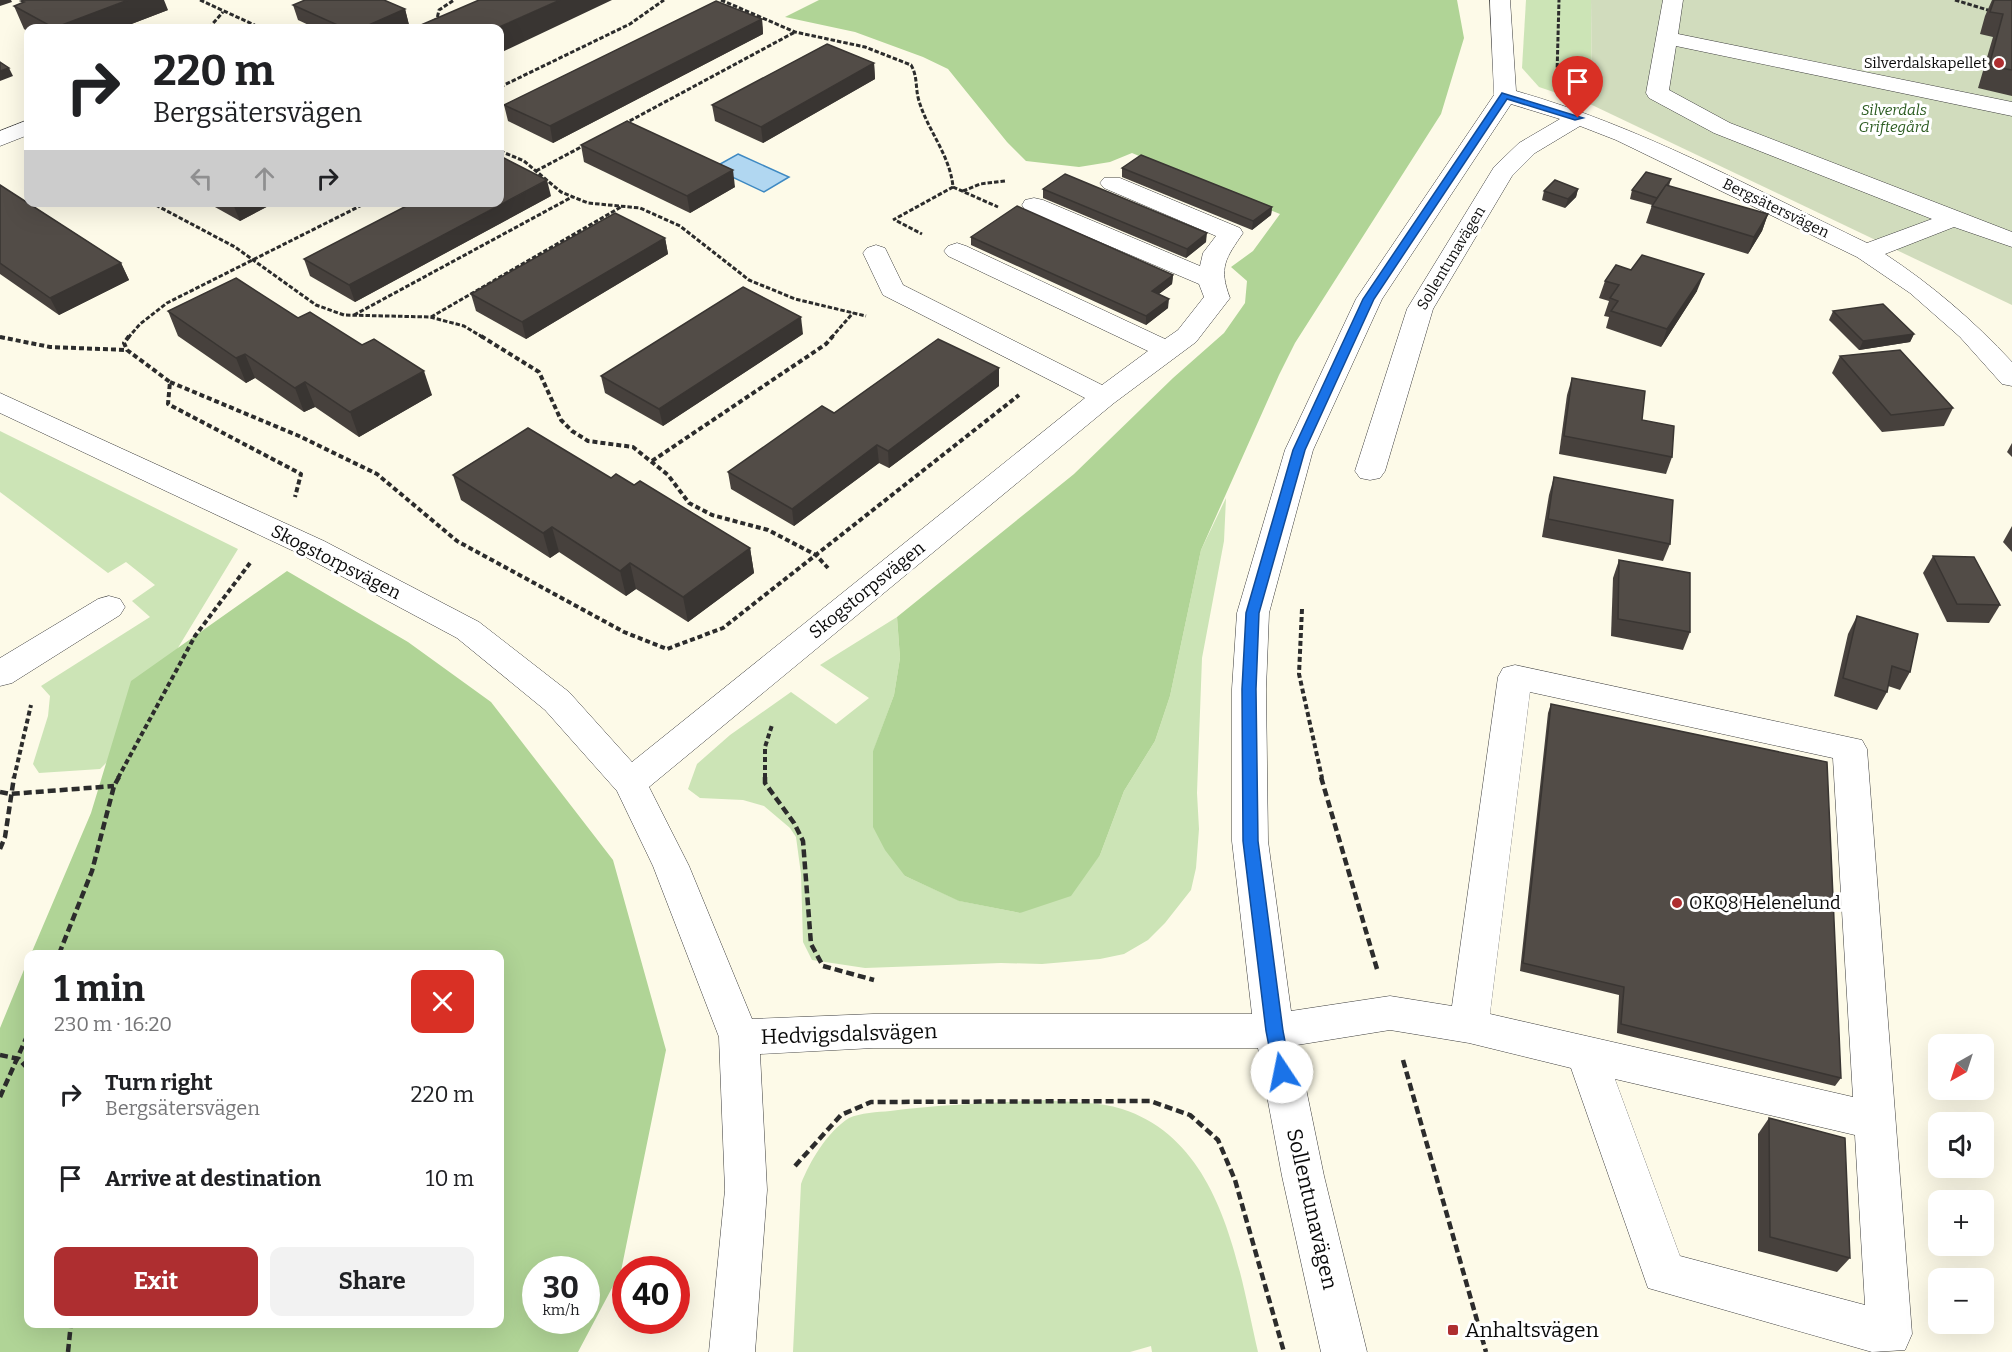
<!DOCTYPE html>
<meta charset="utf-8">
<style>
body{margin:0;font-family:Bitter,serif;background:#f2f2f2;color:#202124;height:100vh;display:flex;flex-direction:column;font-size:22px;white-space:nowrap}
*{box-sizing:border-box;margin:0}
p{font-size:20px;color:#757577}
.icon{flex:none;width:33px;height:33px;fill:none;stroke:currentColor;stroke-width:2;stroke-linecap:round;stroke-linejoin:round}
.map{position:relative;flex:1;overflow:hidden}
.details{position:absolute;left:24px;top:950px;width:480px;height:378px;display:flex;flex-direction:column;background:#fff;border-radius:12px;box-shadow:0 6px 24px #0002}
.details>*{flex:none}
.guide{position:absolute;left:24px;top:24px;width:480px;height:183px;border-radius:12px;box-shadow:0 6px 24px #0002;background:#fff;color:#202124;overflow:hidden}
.needle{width:39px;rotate:219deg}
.buttons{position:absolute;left:1928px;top:1034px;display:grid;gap:12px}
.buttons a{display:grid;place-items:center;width:66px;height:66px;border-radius:12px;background:#fff;box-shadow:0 6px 24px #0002;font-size:30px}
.speed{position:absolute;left:522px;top:1256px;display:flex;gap:12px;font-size:30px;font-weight:700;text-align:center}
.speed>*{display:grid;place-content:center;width:78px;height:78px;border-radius:50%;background:#fff;box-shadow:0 6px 24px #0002;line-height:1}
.speed small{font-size:15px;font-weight:400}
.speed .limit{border:9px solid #d22;background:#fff;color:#111}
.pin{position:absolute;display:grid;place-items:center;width:51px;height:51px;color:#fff;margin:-62px -26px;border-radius:50% 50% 50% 0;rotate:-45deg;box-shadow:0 0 6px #0007}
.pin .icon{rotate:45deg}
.me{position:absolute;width:66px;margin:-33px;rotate:349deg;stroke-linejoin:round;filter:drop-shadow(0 0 4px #0008)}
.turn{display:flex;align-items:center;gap:21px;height:126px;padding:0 30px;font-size:27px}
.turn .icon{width:78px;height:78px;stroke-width:2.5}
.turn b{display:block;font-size:42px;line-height:51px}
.lanes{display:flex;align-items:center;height:57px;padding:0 30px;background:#0003;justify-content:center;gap:30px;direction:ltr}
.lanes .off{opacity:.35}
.round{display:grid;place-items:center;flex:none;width:63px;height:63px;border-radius:12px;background:#f2f2f2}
.overview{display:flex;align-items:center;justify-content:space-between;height:102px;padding:0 30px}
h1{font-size:36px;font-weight:700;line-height:45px}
.action{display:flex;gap:12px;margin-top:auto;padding:12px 30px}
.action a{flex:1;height:69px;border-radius:12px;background:#ae2e30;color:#fff;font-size:24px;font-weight:700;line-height:69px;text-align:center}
.action a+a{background:#f2f2f2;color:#202124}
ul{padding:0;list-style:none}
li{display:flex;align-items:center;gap:18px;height:84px;padding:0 30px}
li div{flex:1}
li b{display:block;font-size:22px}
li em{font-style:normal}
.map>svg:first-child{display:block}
.green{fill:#cce4b6}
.forest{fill:#b0d496;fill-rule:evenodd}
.cemetery{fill:#d1dcbd}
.water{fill:#b1d7f1;stroke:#3e89c2;stroke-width:1.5}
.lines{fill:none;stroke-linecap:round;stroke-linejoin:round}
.minor-casing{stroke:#3d3d3d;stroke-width:1}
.path-far2{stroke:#2c2c2c;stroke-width:3;stroke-dasharray:4.5 2;stroke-linecap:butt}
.path-far1{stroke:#2c2c2c;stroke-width:4;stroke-dasharray:5 3;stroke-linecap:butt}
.path{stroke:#2c2c2c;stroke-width:4.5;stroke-dasharray:8 4;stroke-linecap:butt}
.minor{fill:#fff;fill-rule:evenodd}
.wall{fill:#47413d}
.shaded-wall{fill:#393532}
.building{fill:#524c47;stroke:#393532;stroke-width:1.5}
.route{fill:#1a73e8;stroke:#114b97;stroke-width:1.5}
.poi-dot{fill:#ae2e30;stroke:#fff;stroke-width:2}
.labels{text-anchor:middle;stroke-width:6;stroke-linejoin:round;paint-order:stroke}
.far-poi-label{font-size:15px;fill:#0a0a0a;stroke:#fff;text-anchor:end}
.far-park-label{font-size:15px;font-style:italic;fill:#2b5b20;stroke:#fff}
.far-street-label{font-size:15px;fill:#0a0a0a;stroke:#fff}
.street-label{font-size:18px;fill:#0a0a0a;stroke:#fff}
.poi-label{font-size:18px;fill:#0a0a0a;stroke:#fff;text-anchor:start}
.near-street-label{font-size:21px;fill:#0a0a0a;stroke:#fff}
.near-poi-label{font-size:21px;fill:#0a0a0a;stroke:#fff;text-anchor:start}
</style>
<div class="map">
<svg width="2012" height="1352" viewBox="0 0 2012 1352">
<rect width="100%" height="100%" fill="#fdfae8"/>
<g class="green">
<polygon points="1526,0 1591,0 1592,105 1539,87 1522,68"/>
<polygon points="0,431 238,549 111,758 100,769 39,773 33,764 48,716 50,696 41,686 150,617 132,601 155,585 126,562 108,573 0,492"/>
<polygon points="1226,498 1224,541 1202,658 1197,793 1199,829 1196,868 1191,890 1165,923 1148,940 1124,954 1100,959 1042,964 1001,963 865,968 812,960 803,942 801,874 796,837 790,828 764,806 743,800 700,798 688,789 697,764 730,735 791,692 836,724 869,698 820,665 897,617 900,658 894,695 873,752 875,781 905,876 960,901 1020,913 1100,855 1124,791 1155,741 1170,696 1201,550"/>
<path d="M1045,1100C1070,1103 1099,1101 1122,1109C1222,1141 1238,1265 1258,1352H1152L1151,1346L1130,1352H793L801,1184C810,1161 827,1132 849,1118C860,1113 878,1112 890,1111C942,1104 993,1103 1045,1100Z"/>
</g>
<g class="forest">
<polygon points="819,0 1457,0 1464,38 1441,114 1295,343 1279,375 1201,550 1170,696 1155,741 1124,791 1100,855 1071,896 1020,913 959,901 905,876 885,850 873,827 873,751 894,695 900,658 897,617 1074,474 1173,378 1224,333 1245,303 1247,281 1231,267 1253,251 1280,214 1132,153 1110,162 1079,167 1026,161 1007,142 948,69 923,57 855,32 785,17"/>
<path d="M287,571L408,642L491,702L613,860L666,1050L621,1271L578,1352H0V1028L28,960V1323H500V954H31L91,813L131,681ZM536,1269H586V1320H536Z"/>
</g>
<polygon class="cemetery" points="1591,0 2012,0 2012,305 1592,105"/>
<polygon class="water" points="738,154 789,177 764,192 713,168"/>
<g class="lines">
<g class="minor-casing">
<g id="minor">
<path d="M1490,0H1510L1516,91C1639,126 1752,188 1867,243L1932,219L1714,133L1649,98L1646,93L1663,0H1683L1678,34L2012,102V116L1676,46L1669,90L1730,123L2012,232V247L1954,227L1885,254C1932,285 1973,320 2012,362V386L2002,384L1960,337L1910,293L1857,257L1616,140L1580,126L1535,153L1512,176L1433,309L1385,471L1380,478L1370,480L1360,478L1355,471L1407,309L1494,167L1519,143L1560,119L1511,104L1382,299L1313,450L1269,613L1266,689L1268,841L1291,1011L1390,996L1452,1006L1498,677L1503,668L1515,665L1862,740L1867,749L1912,1334L1905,1350L1872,1352L1648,1288L1571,1068L1469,1043L1390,1030L1297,1045L1324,1176L1367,1352H1321L1282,1176L1258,1048H873L760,1054L767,1190L755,1352H709L725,1190L719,1037L653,866L617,791L545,710L457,638L302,555L0,413V393L324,541L479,622L569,692L632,762L1085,398L883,295L863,253L867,248L876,245L885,248L903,285L1102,385L1148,351L948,256L944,251L948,246L957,243L966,246L1165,339L1178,330L1204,297L1199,284L1025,210L1022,205L1025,200L1034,198L1043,200L1200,266L1203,253L1216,236L1104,188L1100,183L1104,178H1120L1240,228L1243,233C1226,258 1218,267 1230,298L1196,342L1114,403L649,787L689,866L752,1019L873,1014H1252L1232,841V689L1237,613L1285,450L1356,299L1494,95ZM1530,692L1833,758L1853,1097L1490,1014ZM1615,1079L1855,1135L1865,1305L1680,1256Z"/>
<polygon points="28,120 28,135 0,146 0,131"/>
<polygon points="109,596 120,599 125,607 120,615 12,683 0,686 0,658 98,599"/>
</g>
</g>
<g class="path-far2">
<polyline points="200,0 261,28"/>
<path d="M721,0L795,32L865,47L911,65C918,77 915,88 919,101C928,131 950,155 953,187L893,220"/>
<polyline points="1955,0 1991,11"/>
<polyline points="433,21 437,19 439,10 454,0"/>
<polyline points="209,28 223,12"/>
<polyline points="1557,74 1559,0"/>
<polyline points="500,87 630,24 664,0"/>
<polyline points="624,124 795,32"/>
<polyline points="500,151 524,161 561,192 588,203 640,208 680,226 749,280 795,299 866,316"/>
<polyline points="536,171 583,146"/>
<polyline points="953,187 998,207"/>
<polyline points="963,191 980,184 1005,181"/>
<polyline points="150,202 235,247 316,305 344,315 430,317 464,326 484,338"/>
<polyline points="897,221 922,234"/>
<polyline points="354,315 572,197"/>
<polyline points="431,317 621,207"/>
<polyline points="0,337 5,338"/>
<polyline points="128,338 140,324 167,303 368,202"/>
<polyline points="831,338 853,313"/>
</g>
<g class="path-far1">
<polyline points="129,336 124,343 127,350 170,382 168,404 301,474 295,497"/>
<polyline points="481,336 539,372 561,420 572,431 588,441 633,447 668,475 689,503 712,515 768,530 816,555 828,568"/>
<polyline points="0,337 50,347 127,350"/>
<polyline points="170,382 299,436 377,474 457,541 624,632 667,649 723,628 1019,395"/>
<polyline points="652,461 826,344 833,336"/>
<polyline points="1302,609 1299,674 1322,778"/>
<polyline points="14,778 31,705"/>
<polyline points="118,778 195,636 250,563"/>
<polyline points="765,778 765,747 772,725"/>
</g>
<g class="path">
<polyline points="765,777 765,783 794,823 803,841 811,944 823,966 874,980"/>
<polyline points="1321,777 1377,969"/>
<polyline points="0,792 10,794 114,786"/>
<polyline points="0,849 5,837 14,777"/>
<polyline points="59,954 92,871 114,786 119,777"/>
<polyline points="0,1055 19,1059 28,1069"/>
<polyline points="1403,1060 1486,1352"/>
<polyline points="0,1097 28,1034"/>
<polyline points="795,1166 841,1115 871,1102 1150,1101 1190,1115 1218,1140 1235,1180 1284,1352"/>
<polyline points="68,1352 71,1323"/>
</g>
<use href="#minor" class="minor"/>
</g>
<g class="wall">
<polygon points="1992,0 2012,0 2012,96 1978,88 1993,37 1980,34 1985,16"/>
<polygon points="21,1 168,10 121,28 28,28 28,32 24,29 14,6 22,3"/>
<polygon points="293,5 405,9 409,25 402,28 315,28 298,20"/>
<polygon points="762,19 763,34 553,143 508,121 504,105"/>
<polygon points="874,63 875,79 763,143 715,121 712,105"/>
<polygon points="581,145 735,187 690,213 584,162"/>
<polygon points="1122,168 1272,207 1271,215 1252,230 1122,177"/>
<polygon points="1671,179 1669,186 1768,214 1762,231 1748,254 1646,223 1652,205 1630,199 1632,190"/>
<polygon points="0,185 121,263 129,280 59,315 0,274"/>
<polygon points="1043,189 1206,242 1186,258 1043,198"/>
<polygon points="1578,189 1576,197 1565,208 1542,200 1544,191"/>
<polygon points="551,196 355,302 310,276 304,259"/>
<polygon points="206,202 276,202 240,221"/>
<polygon points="971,237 1173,275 1172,284 1159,294 1168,308 1146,325 971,245"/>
<polygon points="665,238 668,254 526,339 476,311 471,294"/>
<polygon points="1605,281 1697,291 1661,347 1606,328 1609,317 1604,316 1609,301 1599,298"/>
<polygon points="168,311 298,318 432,395 359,437 315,407 304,412 255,378 246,383 178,336"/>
<polygon points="1833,311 1914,334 1910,342 1859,350 1829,320"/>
<polygon points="803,334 663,426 605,393 601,376"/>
<polygon points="1840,356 1953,408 1944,426 1882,432 1832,373"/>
<polygon points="1572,378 1642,420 1672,457 1666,474 1559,454 1567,395"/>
<polygon points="999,386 889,468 879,463 794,526 731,489 728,472 834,413"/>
<polygon points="2012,443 2012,457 2007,452"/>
<polygon points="453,475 611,478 634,485 750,548 754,573 688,622 636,589 626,596 559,552 550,558 461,500"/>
<polygon points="1554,477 1670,544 1663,561 1542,537 1549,495"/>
<polygon points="2012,526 2012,552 2003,542"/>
<polygon points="1933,556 2000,605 1989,623 1947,622 1923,573"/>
<polygon points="1619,560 1690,632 1683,650 1611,636 1613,578"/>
<polygon points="1857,616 1910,672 1900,690 1888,686 1887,692 1877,710 1834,696 1848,634"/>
<polygon points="1551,704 1841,1078 1835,1086 1617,1033 1619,995 1520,971 1548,713"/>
<polygon points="1769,1118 1850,1258 1837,1272 1758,1251 1758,1134"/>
</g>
<g class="shaded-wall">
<polygon points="0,0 11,0 12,2 0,6"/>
<polygon points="128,0 164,0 168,10 121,28 54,28"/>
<polygon points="560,0 612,0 500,53 500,28 497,28"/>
<polygon points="405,9 409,25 402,28 362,28"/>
<polygon points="762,19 763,34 553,143 550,126"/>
<polygon points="874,63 875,79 763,143 761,127"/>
<polygon points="9,68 13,76 0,81 0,71"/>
<polygon points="733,170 735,187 690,213 687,196"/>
<polygon points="547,180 551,196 355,302 349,285"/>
<polygon points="1578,189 1576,197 1565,208 1568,199"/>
<polygon points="237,202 276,202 240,221 233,204"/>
<polygon points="1272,207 1271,215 1252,230 1253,221"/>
<polygon points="1768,214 1762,231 1748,254 1754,237"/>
<polygon points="1207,233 1206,242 1186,258 1187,249"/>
<polygon points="665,238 668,254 526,339 522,322"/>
<polygon points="121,263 129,280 59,315 50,298"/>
<polygon points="1704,274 1697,291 1661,347 1667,329"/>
<polygon points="1173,275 1172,284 1151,300 1152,291"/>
<polygon points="1169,299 1168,308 1146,325 1146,316"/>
<polygon points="801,317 803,334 663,426 659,409"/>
<polygon points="1914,334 1910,342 1859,350 1863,341"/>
<polygon points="245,354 255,378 246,383 236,358"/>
<polygon points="999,368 999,386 889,468 888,451"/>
<polygon points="424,371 432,395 359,437 350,412"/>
<polygon points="305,382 315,407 304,412 295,388"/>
<polygon points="877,445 879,463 794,526 792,509"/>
<polygon points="552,527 559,552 550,558 543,533"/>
<polygon points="750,548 754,573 688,622 683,597"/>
<polygon points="630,563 636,589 626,596 620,571"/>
</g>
<g class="building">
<polygon points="24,0 128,0 54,28 14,6 24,2 21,1"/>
<polygon points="305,0 384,0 405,9 362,28 344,28 293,5"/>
<polygon points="479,0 560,0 497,28 414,28"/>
<polygon points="1994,0 2012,0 2012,70 1989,66 2003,14 1990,12"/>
<polygon points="716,1 762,19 550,126 504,105"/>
<polygon points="827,44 874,63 761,127 712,105"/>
<polygon points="0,62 9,68 0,71"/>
<polygon points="627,121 733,170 687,196 581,145"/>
<polygon points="1141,155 1272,207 1253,221 1122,168"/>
<polygon points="502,157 547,180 349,285 304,259 414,202 500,202 500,158"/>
<polygon points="1646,172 1671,179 1657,198 1632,190"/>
<polygon points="1065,174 1207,233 1187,249 1043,189"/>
<polygon points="1555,180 1578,189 1568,199 1544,191"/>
<polygon points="0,185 121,263 50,298 0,263"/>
<polygon points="1666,185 1768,214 1754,237 1652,206"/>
<polygon points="1017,206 1173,275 1152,291 1169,299 1146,316 971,237"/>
<polygon points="615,213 665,238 522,322 471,294"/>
<polygon points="1642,255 1704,274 1667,329 1611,311 1618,301 1610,298 1619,285 1605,281 1616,265 1631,270"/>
<polygon points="236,278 298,318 310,312 362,345 374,339 424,371 350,412 305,382 295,388 245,354 236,358 168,311"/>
<polygon points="743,287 801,317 659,409 601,376"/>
<polygon points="1883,304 1914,334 1863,341 1833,311"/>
<polygon points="938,339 999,368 888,451 877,445 792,509 728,472 822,406 834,413"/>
<polygon points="1900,350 1953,408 1891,415 1840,356"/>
<polygon points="1572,378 1645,391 1642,420 1674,426 1672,457 1564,436"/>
<polygon points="528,428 611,478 616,474 634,485 640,481 750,548 683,597 630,563 620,571 552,527 543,533 453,475"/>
<polygon points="1554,477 1673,500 1670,544 1548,519"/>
<polygon points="1933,556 1974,557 2000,605 1957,604"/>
<polygon points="1619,560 1690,573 1690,632 1618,619"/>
<polygon points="1857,616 1918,634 1910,672 1892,666 1887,692 1843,678"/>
<polygon points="1551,704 1827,762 1841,1078 1621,1024 1624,987 1523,963"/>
<polygon points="1769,1118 1845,1138 1850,1258 1770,1237"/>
</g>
<polygon class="route" points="1502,93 1583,118 1575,120 1507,99 1374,299 1305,450 1259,613 1256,689 1258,841 1283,1031 1291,1072 1288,1078 1282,1080 1277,1078 1274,1072 1266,1031 1243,841 1242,689 1246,613 1293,450 1363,299"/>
<g class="poi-dot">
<circle cx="1999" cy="63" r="6"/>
<circle cx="1677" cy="903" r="6"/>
<rect x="1447" y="1324" width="12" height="12" rx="3"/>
</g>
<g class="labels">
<g class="far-poi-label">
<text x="1987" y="68">Silverdalskapellet</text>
</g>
<g class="far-park-label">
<text x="1894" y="115">Silverdals<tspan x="1894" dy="17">Griftegård</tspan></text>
</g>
<g class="far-street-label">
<text transform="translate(1776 208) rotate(26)" y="5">Bergsätersvägen</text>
<text transform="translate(1451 258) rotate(-59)" y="5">Sollentunavägen</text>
</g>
<g class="street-label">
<text transform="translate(336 562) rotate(27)" y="6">Skogstorpsvägen</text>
<text transform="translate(867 590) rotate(-39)" y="6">Skogstorpsvägen</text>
</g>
<g class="poi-label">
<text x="1689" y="909">OKQ8 Helenelund</text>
</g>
<g class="near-street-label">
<text transform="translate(849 1034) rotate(-2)" y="7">Hedvigsdalsvägen</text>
<text transform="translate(1312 1209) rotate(77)" y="7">Sollentunavägen</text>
</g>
<g class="near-poi-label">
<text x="1465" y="1337">Anhaltsvägen</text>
</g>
</g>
</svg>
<div class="buttons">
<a><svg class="needle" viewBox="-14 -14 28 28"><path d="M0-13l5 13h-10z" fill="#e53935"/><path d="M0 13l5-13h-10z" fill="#757577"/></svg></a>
<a><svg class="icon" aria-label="sound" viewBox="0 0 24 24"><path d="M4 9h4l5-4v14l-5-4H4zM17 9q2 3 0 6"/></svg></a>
<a>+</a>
<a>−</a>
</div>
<div class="speed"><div>30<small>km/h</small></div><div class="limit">40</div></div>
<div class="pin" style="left:1578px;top:118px;background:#d93025"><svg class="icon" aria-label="arrive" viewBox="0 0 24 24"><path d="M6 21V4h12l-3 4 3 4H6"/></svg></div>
<svg class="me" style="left:1282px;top:1072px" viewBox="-20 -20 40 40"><circle r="19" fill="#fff"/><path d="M0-13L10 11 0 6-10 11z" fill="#1a73e8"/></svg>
<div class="guide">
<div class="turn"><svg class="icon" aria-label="right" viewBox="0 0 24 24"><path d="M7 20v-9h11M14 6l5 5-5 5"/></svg><div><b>220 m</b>Bergsätersvägen</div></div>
<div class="lanes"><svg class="icon off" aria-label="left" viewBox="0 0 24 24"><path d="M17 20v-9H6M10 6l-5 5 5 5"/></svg><svg class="icon off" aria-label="ahead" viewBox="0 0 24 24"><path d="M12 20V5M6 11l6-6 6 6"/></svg><svg class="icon" aria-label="right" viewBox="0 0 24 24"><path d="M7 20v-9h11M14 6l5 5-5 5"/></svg></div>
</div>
<section class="details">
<div class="overview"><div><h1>1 min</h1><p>230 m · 16:20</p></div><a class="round" style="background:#d93025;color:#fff"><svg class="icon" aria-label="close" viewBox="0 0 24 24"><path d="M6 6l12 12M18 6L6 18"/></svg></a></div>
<ul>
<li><svg class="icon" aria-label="right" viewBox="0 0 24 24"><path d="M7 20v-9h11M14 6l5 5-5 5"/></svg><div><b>Turn right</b><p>Bergsätersvägen</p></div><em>220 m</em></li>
<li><svg class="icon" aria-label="arrive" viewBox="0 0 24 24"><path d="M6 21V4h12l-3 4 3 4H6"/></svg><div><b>Arrive at destination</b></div><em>10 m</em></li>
</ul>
<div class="action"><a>Exit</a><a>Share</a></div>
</section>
</div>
